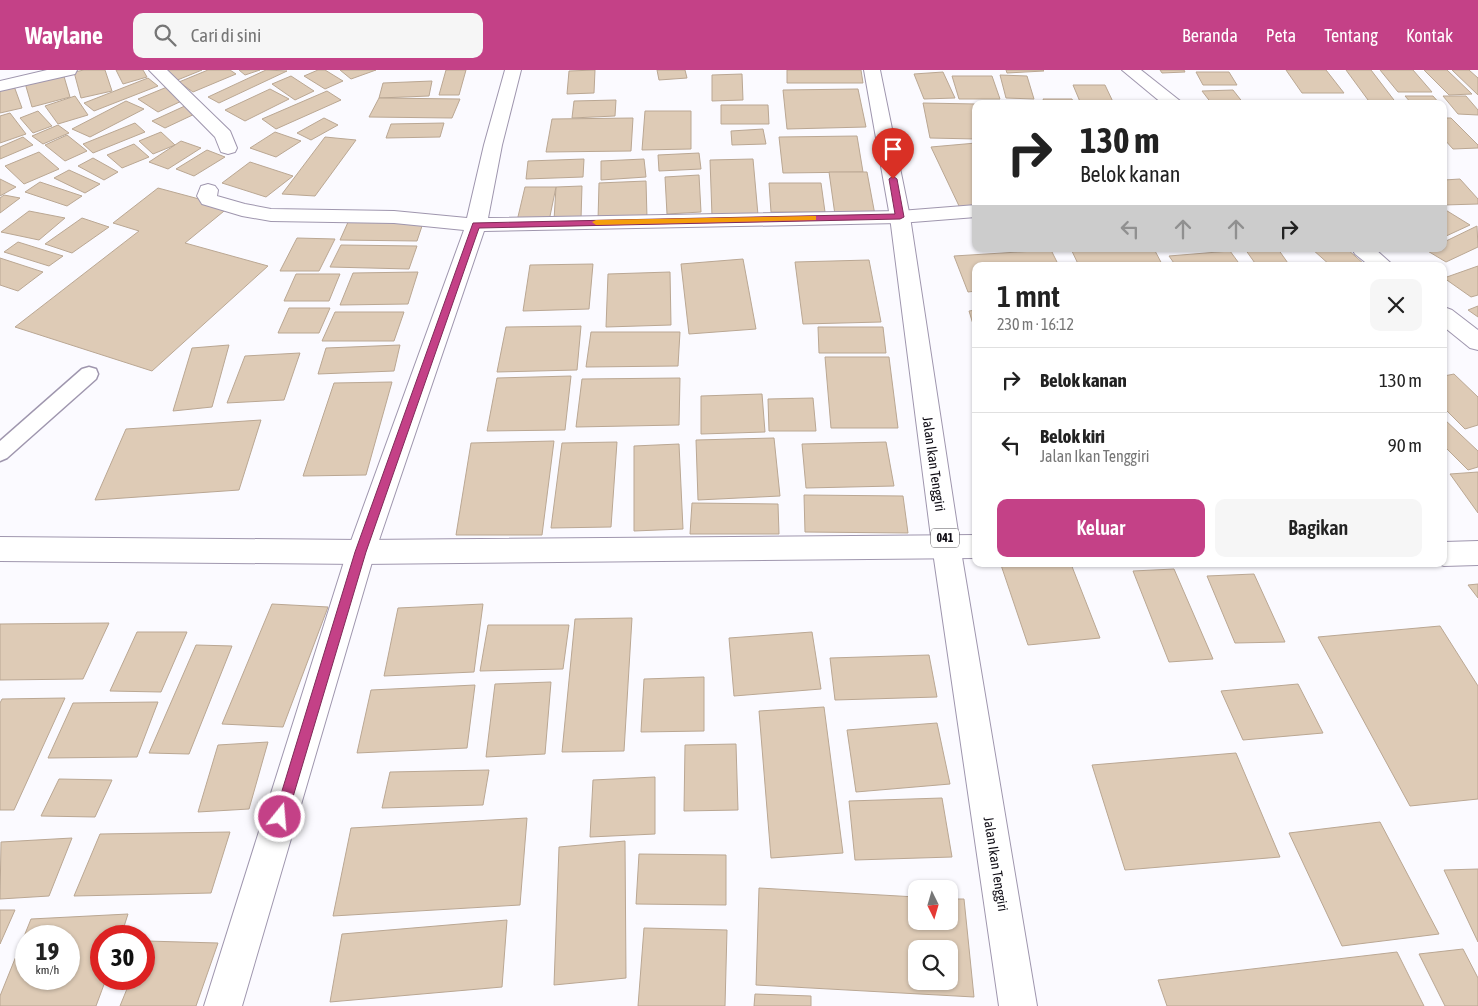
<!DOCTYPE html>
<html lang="id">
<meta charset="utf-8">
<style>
body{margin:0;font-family:"Asap Condensed",sans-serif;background:#f6f6f6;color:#222;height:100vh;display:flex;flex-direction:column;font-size:19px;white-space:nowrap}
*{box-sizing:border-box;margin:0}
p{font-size:16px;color:#767676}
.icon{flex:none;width:28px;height:28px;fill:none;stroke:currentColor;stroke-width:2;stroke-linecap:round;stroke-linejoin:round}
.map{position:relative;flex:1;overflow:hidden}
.side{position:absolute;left:972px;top:192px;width:475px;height:305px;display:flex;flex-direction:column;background:#fff;border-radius:10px;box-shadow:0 1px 4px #0004}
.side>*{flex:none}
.top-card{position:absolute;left:972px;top:30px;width:475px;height:152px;border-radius:10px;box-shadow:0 1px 4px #0004;background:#fff;color:#222;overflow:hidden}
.needle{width:32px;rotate:175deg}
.tools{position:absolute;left:908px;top:810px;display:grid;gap:10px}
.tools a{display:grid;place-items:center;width:50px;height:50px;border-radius:10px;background:#fff;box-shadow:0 1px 4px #0004;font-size:25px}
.speed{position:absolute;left:15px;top:855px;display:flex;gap:10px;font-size:25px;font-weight:700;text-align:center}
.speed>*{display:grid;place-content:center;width:65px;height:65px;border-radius:50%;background:#fff;box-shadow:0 1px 4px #0004;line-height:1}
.speed small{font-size:12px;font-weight:400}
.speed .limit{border:8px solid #d22;background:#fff;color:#111}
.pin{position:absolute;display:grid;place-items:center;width:42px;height:42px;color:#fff;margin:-51px -21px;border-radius:50% 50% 50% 0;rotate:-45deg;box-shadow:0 0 5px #0007}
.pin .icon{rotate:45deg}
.me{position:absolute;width:55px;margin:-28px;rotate:17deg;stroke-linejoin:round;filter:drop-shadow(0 0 4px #0008)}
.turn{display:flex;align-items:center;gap:18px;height:105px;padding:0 25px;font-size:22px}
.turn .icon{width:65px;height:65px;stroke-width:2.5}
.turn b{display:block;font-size:35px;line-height:42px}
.lanes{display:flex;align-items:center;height:48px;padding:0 25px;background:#0003;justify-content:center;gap:25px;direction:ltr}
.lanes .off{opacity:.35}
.round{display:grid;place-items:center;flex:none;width:52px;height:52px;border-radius:10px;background:#f6f6f6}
.summary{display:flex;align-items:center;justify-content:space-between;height:85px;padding:0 25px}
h1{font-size:30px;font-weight:600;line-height:38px}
.action{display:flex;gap:10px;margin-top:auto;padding:10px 25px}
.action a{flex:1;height:58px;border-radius:10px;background:#c44187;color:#fff;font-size:20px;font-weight:600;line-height:58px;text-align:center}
.action a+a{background:#f6f6f6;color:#222}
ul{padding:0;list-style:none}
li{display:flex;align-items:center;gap:15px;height:65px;padding:0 25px;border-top:1px solid #e0e0e0}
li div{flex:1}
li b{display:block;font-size:19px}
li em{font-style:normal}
header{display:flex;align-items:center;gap:30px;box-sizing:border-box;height:70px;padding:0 25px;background:#c44187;color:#fff}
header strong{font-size:24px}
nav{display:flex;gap:28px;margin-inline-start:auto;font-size:18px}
.search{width:350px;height:45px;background:#f6f6f6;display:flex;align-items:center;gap:12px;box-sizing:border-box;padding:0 18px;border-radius:10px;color:#767676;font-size:19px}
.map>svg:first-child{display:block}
.building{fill:#decbb6;stroke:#baa793;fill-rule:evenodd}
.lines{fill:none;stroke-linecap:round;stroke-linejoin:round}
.lane-casing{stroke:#9f96ae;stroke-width:3}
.street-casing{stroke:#9f96ae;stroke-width:2}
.secondary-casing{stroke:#9f96ae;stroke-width:2}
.primary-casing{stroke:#9f96ae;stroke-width:2}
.lane{fill:#fff;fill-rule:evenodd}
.street{fill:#fff;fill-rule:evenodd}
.secondary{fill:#fff;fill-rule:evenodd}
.primary{fill:#fff;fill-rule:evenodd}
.route{fill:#c44187;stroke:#7f2a58}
.slow{fill:#f59e0b}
.labels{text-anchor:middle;stroke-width:4;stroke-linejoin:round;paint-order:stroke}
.shield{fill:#fff;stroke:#56545a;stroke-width:1}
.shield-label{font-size:12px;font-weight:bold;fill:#0e0b13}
.street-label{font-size:14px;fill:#0e0b13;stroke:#fff}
</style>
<header>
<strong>Waylane</strong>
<div class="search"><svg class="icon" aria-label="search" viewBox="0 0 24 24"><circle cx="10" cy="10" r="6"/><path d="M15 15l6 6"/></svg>Cari di sini</div>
<nav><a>Beranda</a><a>Peta</a><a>Tentang</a><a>Kontak</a></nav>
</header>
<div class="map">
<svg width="1478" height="936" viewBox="0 0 1478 936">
<rect width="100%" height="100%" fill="#fbfaff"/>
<g class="building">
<polygon points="84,0 105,0 112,21 81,28 74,2"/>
<polygon points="116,0 143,0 147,7 123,14"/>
<polygon points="169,0 202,0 175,11 163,2"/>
<polygon points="208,0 230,0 236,4 193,22 179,12"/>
<polygon points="239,0 260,0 245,5"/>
<polygon points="266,0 287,1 219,33 208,27"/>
<polygon points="318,0 325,0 343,11 325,19 304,6"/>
<polygon points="340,0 376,0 351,9"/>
<polygon points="446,0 466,0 459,25 439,25"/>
<polygon points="595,0 594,23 567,24 569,1"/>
<polygon points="657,0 685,0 687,8 659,10"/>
<polygon points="787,0 861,0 863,13 787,13"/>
<polygon points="1006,0 1043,0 1044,1 1007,3"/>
<polygon points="1160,0 1184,0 1185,2 1162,3"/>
<polygon points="1286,0 1326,0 1344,23 1302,23"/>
<polygon points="1346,0 1371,0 1397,34 1371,34"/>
<polygon points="1380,0 1413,0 1432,22 1398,22"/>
<polygon points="1424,0 1447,0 1472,24 1449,25"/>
<polygon points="1452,0 1469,0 1478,8 1478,25"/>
<polygon points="943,2 955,28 924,29 914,4"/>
<polygon points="1196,2 1229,2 1237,15 1203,15"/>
<polygon points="63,3 70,27 32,37 25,13"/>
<polygon points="742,4 743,30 712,31 712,5"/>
<polygon points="1000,5 1027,6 1034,29 1006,28"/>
<polygon points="291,6 314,21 295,30 272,14"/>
<polygon points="952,6 992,6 1000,29 959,29"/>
<polygon points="148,8 158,16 94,41 84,33"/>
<polygon points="432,11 429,26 379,28 383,13"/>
<polygon points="1073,15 1105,15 1114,34 1081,34"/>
<polygon points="14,16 22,38 0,43 0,20"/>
<polygon points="167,17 186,29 158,42 138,29"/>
<polygon points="270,19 289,29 245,51 225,40"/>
<polygon points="858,19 866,57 787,59 783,20"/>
<polygon points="1233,20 1244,34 1212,34 1202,21"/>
<polygon points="327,21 341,30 276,59 262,49"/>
<polygon points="75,26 88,45 58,54 45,36"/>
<polygon points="1405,26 1433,26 1440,34 1412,34"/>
<polygon points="1443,26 1466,26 1478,40 1478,45 1458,44"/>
<polygon points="379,28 460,29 452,48 369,47"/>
<polygon points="1043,29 1072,29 1074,34 1045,34"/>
<polygon points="616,30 615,46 572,48 574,31"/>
<polygon points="126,31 144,39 90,67 72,59"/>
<polygon points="1259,32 1344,33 1345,34 1260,34"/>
<polygon points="923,33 976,34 976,69 930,68"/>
<polygon points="187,35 199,42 165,58 152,51"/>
<polygon points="721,35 768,35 769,54 721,54"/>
<polygon points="38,41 52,56 33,63 20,48"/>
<polygon points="645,41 691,41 691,79 642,80"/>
<polygon points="10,43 26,64 0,73 0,46"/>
<polygon points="324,48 338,55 311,70 297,63"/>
<polygon points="633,48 631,81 546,82 552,49"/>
<polygon points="1444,48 1451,48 1478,75 1478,78 1453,79 1444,69"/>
<polygon points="135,53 145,62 93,83 83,74"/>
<polygon points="444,53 440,67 386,68 391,54"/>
<polygon points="58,55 69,63 43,74 32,66"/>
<polygon points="763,59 766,74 732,75 731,61"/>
<polygon points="161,62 175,75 153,84 139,71"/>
<polygon points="275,62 301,71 276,87 250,78"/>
<polygon points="67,65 87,81 65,91 45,75"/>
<polygon points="857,66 863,102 783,103 779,67"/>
<polygon points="23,67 33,75 0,89 0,77"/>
<polygon points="325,67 356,70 315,126 282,124"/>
<polygon points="181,71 201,78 168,99 149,92"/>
<polygon points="976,73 976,136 960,138 931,77"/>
<polygon points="134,74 149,87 122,98 107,85"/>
<polygon points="207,80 225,87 194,106 176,99"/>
<polygon points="39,82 59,99 24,114 5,96"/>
<polygon points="699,83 701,99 659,101 658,85"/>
<polygon points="93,88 118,102 104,110 78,96"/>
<polygon points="584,89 583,107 526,109 528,91"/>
<polygon points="644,89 646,107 601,110 601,91"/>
<polygon points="753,89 758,145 712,146 710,90"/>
<polygon points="250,92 293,106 266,127 222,113"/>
<polygon points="69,100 100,114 85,123 54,108"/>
<polygon points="829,102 867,102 875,145 835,145"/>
<polygon points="699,105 701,142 667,144 665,107"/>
<polygon points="0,109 16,117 0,126"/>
<polygon points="1460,109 1478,129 1478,134 1444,135 1444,110"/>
<polygon points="646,111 647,148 598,150 599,113"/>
<polygon points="40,112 82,126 67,136 25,122"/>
<polygon points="769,113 821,113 825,142 771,142"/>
<polygon points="582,116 581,149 554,150 556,117"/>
<polygon points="525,117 556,117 549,151 517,151"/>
<polygon points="158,118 229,137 185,173 268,196 152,301 15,257 139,161 113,153"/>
<polygon points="4,125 20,128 0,143 0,128"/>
<polygon points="1444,139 1470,155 1444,167"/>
<polygon points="29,141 65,148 39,170 1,162"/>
<polygon points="82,148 109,157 72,183 45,174"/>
<polygon points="349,150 424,150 417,171 340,170"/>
<polygon points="1477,156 1478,177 1446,192 1426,180 1444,179 1444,172"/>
<polygon points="297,168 335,169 319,201 280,201"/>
<polygon points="18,172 63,186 49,196 4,182"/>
<polygon points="341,175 417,176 409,199 330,197"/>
<polygon points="1071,179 1154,179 1163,196 1079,196"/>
<polygon points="1245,179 1278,179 1290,196 1257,196"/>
<polygon points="1312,179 1347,179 1364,194 1331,196"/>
<polygon points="1051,180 1059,196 976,196 976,221 968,222 954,186"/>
<polygon points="1230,181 1241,196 1176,196 1169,186"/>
<polygon points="0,188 43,202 18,221 0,215"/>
<polygon points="743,189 756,259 689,264 681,194"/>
<polygon points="869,190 881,252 803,254 795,192"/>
<polygon points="593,194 589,239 523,241 530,195"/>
<polygon points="1478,196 1478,225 1471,227 1444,208"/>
<polygon points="418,202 408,234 340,235 353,203"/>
<polygon points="670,202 671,255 606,257 608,204"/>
<polygon points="296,204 340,204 329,231 284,231"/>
<polygon points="1478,236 1478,247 1468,240"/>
<polygon points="289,238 330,238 319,263 278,263"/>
<polygon points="976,240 976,264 969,241"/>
<polygon points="335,242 404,242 394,271 322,271"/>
<polygon points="581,256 577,300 497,302 506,257"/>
<polygon points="818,257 883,257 886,283 819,283"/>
<polygon points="591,262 680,262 678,296 586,297"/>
<polygon points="229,275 212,337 173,341 192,278"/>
<polygon points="400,275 394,301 318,304 326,278"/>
<polygon points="300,283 284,330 227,333 245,286"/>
<polygon points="825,287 889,287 898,358 831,358"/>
<polygon points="1454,304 1478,327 1478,355 1465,359 1444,338 1444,306"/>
<polygon points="571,306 565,360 487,361 497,308"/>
<polygon points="680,308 679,355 576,357 582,309"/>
<polygon points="392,312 366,405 303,406 334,313"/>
<polygon points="762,324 765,362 701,364 701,326"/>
<polygon points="813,328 816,361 769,361 768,329"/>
<polygon points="1444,349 1478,381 1478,397 1468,400 1444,376"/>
<polygon points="261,350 239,420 95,430 126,359"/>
<polygon points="774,368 780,426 698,430 696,370"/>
<polygon points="554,371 542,465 456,465 471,373"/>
<polygon points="617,372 611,457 551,458 562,373"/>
<polygon points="886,372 894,416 806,418 802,374"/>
<polygon points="679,374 683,459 634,461 634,376"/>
<polygon points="1478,402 1478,443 1450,404"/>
<polygon points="804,425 903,426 908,463 805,462"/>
<polygon points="692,433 778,434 779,464 690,464"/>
<polygon points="1019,494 1071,494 1100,568 1028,575 1001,495"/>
<polygon points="1174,499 1213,589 1169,592 1133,501"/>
<polygon points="1254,504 1285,572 1235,573 1207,506"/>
<polygon points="1478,514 1478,528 1468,515"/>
<polygon points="272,534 328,537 283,657 222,654"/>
<polygon points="483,534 474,602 384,606 398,538"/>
<polygon points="632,548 624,681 562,682 575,549"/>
<polygon points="109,553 83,609 0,610 0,554"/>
<polygon points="488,555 569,555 563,599 480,601"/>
<polygon points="1440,556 1478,616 1478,729 1410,736 1318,567"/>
<polygon points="137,562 187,562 161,622 110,621"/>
<polygon points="812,562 821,619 734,626 729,568"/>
<polygon points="196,575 232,576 189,684 149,683"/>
<polygon points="929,585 937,627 835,630 830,588"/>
<polygon points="704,607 704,661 641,662 644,609"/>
<polygon points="551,612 545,684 486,687 495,614"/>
<polygon points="1298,614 1323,663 1243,670 1221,621"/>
<polygon points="475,615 467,678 357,683 371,620"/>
<polygon points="65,628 14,740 0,740 0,633 2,629"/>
<polygon points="158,632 137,687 48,688 73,633"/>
<polygon points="824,637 843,783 771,788 759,641"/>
<polygon points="937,653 950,714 856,722 847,660"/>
<polygon points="268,672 249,739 198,742 218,675"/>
<polygon points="736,674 738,740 684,741 685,675"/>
<polygon points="1236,683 1280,787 1125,800 1092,695"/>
<polygon points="489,700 483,735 382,738 390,702"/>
<polygon points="655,707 655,764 590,767 593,710"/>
<polygon points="59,709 112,710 95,747 41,746"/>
<polygon points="942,728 952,787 855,790 849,731"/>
<polygon points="527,748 520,835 333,846 351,758"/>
<polygon points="1380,752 1439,864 1342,876 1289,763"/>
<polygon points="230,762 211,823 74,826 100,764"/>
<polygon points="72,768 49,826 0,829 1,772"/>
<polygon points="625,771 626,908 554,915 559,777"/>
<polygon points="639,784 726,785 726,835 636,834"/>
<polygon points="1478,799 1478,872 1444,800"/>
<path d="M759,818L916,827V851H949V829H964L974,927L756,915ZM916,879H949V911H916Z"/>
<polygon points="0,840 15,840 0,874"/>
<path d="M128,844L121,866H101V909H106L96,936H0V926L31,849ZM26,866H69V909H26Z"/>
<polygon points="507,850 502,917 330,932 342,864"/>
<polygon points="644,858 727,860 725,936 638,936"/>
<polygon points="146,871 218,873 196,936 120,936 131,909 144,909 144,876"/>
<polygon points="1463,879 1478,908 1478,936 1445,936 1419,884"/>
<polygon points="1397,882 1424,936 1167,936 1158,910"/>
<polygon points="755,924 811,926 811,936 754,936"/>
</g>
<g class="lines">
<g class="lane-casing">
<polygon id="lane" points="89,297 96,299 98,304 96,309 7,388 0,391 0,371 82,299"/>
</g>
<g class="street-casing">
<g id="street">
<polygon points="47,0 77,0 75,4 0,21 0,11"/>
<polygon points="149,0 167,0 230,61 237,78 235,82 228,84 221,82 215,67"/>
<polygon points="505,0 521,0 502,75 488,148 900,141 976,135 976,147 900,153 484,161 375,482 242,936 204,936 347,482 464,160 394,153 271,151 242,146 202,134 197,126 201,116 208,114 215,116 218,120 217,126 245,134 271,139 394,141 467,148 484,75"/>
<polygon points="1122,0 1141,0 1184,34 1163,34"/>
<polygon points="1352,179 1375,179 1394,196 1370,196 1355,184"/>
<polygon points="1444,237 1452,240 1478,260 1478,280 1470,278 1444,257"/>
</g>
</g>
<g class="secondary-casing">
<g id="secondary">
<polygon points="976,465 976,488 361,494 0,491 0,467 361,470"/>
<polygon points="1478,471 1478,495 1444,496 1438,494 1444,494 1444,472"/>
</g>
</g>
<g class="primary-casing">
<polygon id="primary" points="864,0 880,0 910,147 960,475 1037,936 999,936 932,475 890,147"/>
</g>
<use href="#lane" class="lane"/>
<use href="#street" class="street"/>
<use href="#secondary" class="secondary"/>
<use href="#primary" class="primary"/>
</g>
<polygon class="route" points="893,106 897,109 904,147 900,149 479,158 366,482 287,747 285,752 280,754 276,752 274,747 355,482 473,153 895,144 889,109"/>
<polygon class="slow" points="813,146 816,146 816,150 596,155 592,152 596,150"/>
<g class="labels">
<rect class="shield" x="931" y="458.5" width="28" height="19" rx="4"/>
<g class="shield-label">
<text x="945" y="472">041</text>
</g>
<g class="street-label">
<text transform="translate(934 394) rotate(82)" y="5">Jalan Ikan Tenggiri</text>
<text transform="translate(996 794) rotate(81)" y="5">Jalan Ikan Tenggiri</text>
</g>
</g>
</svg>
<div class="tools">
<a><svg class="needle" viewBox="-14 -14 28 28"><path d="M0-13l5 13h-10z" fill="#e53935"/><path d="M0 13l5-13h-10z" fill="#767676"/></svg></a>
<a><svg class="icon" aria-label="search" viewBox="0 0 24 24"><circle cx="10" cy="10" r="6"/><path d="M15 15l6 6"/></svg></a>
</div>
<div class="speed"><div>19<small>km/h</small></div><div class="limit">30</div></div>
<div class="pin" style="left:893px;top:109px;background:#d93025"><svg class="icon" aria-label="arrive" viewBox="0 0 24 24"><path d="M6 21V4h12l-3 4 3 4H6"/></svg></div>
<svg class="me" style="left:280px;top:747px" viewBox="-20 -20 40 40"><circle r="17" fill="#c44187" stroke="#fff" stroke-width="3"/><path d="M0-11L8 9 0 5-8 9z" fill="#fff"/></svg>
<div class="top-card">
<div class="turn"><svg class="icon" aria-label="right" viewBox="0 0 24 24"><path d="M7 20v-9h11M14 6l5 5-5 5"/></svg><div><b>130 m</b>Belok kanan</div></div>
<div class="lanes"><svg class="icon off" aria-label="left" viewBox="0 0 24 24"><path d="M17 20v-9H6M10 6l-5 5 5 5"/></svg><svg class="icon off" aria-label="ahead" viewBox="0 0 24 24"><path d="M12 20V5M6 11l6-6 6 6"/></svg><svg class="icon off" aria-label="ahead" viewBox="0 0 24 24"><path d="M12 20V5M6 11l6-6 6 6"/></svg><svg class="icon" aria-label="right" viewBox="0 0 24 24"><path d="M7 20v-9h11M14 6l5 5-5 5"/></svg></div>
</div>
<section class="side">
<div class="summary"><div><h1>1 mnt</h1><p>230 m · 16:12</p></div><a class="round"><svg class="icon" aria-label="close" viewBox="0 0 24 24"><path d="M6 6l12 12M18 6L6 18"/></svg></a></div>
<ul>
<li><svg class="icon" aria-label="right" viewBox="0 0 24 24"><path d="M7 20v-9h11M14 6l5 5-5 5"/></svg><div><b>Belok kanan</b></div><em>130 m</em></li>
<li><svg class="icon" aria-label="left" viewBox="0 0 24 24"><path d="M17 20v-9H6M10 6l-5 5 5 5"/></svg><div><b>Belok kiri</b><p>Jalan Ikan Tenggiri</p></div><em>90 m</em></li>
</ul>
<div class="action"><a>Keluar</a><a>Bagikan</a></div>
</section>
</div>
